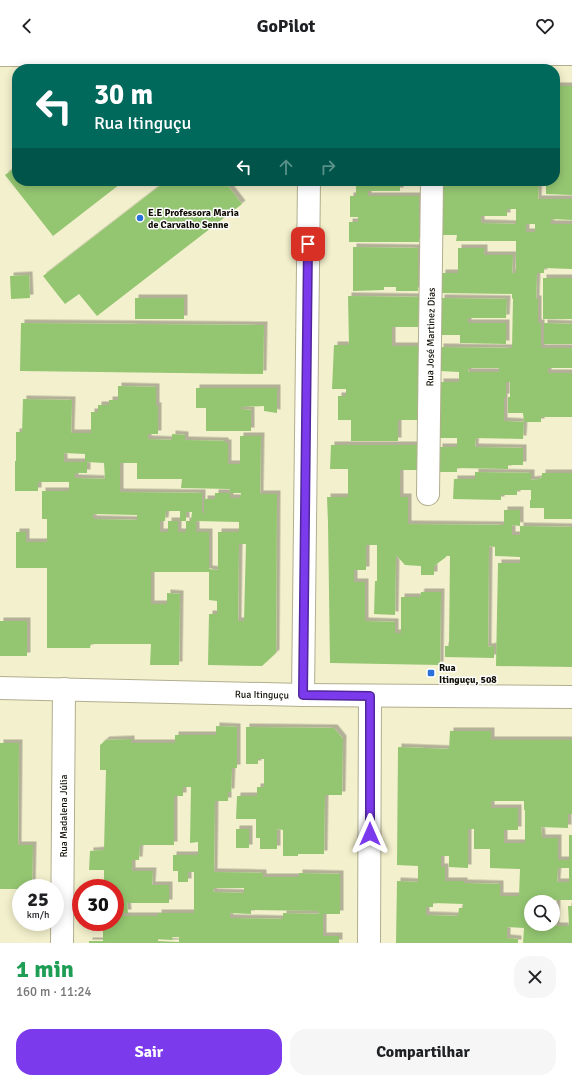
<!DOCTYPE html>
<html lang="pt">
<meta charset="utf-8">
<style>
body{margin:0;font-family:Signika,sans-serif;background:#f6f6f6;color:#202124;height:100vh;display:flex;flex-direction:column;font-size:15px;white-space:nowrap}
*{box-sizing:border-box;margin:0}
p{font-size:13px;color:#757577}
.icon{flex:none;width:22px;height:22px;fill:none;stroke:currentColor;stroke-width:2;stroke-linecap:round;stroke-linejoin:round}
.map{position:relative;height:891px;overflow:hidden}
.side{display:flex;flex-direction:column;background:#fff;flex:1}
.side>*{flex:none}
.banner{position:absolute;left:12px;top:12px;width:548px;height:122px;border-radius:16px;box-shadow:0 2px 10px #0003;background:#00695c;color:#fff;overflow:hidden}
.buttons{position:absolute;left:524px;top:843px;display:grid;gap:8px}
.buttons a{display:grid;place-items:center;width:36px;height:36px;border-radius:50%;background:#fff;box-shadow:0 2px 10px #0003;font-size:20px}
.speed{position:absolute;left:12px;top:827px;display:flex;gap:8px;font-size:20px;font-weight:700;text-align:center}
.speed>*{display:grid;place-content:center;width:52px;height:52px;border-radius:50%;background:#fff;box-shadow:0 2px 10px #0003;line-height:1}
.speed small{font-size:10px;font-weight:400}
.speed .limit{border:6px solid #d22;background:#fff;color:#111}
.pin{position:absolute;display:grid;place-items:center;width:34px;height:34px;color:#fff;margin:-17px;border-radius:8px;box-shadow:0 2px 6px #0006}
.me{position:absolute;width:44px;margin:-22px;rotate:0deg;stroke-linejoin:round;filter:drop-shadow(0 0 3px #0008)}
.turn{display:flex;align-items:center;gap:14px;height:84px;padding:0 16px;font-size:18px}
.turn .icon{width:52px;height:52px;stroke-width:2.5}
.turn b{display:block;font-size:28px;line-height:34px}
.lanes{display:flex;align-items:center;height:38px;padding:0 16px;background:#0003;justify-content:center;gap:20px;direction:ltr}
.lanes .off{opacity:.35}
.round{display:grid;place-items:center;flex:none;width:42px;height:42px;border-radius:16px;background:#f6f6f6}
.summary{display:flex;align-items:center;justify-content:space-between;height:68px;padding:0 16px}
h1{font-size:24px;font-weight:700;line-height:30px;color:#1e9e55}
.cta{display:flex;gap:8px;margin-top:auto;padding:8px 16px}
.cta a{flex:1;height:46px;border-radius:16px;background:#7c3aed;color:#fff;font-size:16px;font-weight:700;line-height:46px;text-align:center}
.cta a+a{background:#f6f6f6;color:#202124}
header{display:flex;justify-content:space-between;align-items:center;height:52px;padding:0 16px;background:#fff;font-size:18px;font-weight:700}
.map>svg:first-child{display:block}
.building{fill:#94c671;fill-rule:evenodd;filter:url(#shadow)}
.lines{fill:none;stroke-linecap:round;stroke-linejoin:round}
.minor-casing{stroke:#b2ae8e;stroke-width:24}
.major-casing{stroke:#b2ae8e;stroke-width:24}
.minor{stroke:#fff;stroke-width:22}
.major{stroke:#fff;stroke-width:22}
.route-casing{stroke:#51269a;stroke-width:10}
.route{stroke:#7c3aed;stroke-width:7}
.poi-dot{fill:#2a70dc;stroke:#fff;stroke-width:1.5}
.labels{text-anchor:middle;stroke-width:3;stroke-linejoin:round;paint-order:stroke}
.poi-label{font-size:10px;font-weight:bold;fill:#100e04;stroke:#fff;text-anchor:start}
.street-label{font-size:10px;fill:#100e04;stroke:#fff}
</style>
<header><svg class="icon" aria-label="back" viewBox="0 0 24 24"><path d="M15 5l-7 7 7 7"/></svg>GoPilot<svg class="icon" aria-label="heart" viewBox="0 0 24 24"><path d="M12 20l-8-8c-3-5 5-10 8-4 3-6 11-1 8 4z"/></svg></header>
<div class="map">
<svg width="572" height="891" viewBox="0 0 572 891">
<defs>
<filter id="shadow"><feDropShadow dx="3.5" dy="-3.5" stdDeviation="0" flood-color="#0004"/></filter>
</defs>
<rect width="100%" height="100%" fill="#f3f0cd"/>
<g class="building">
<polygon points="555,34 572,34 572,143 546,142 546,129 555,129 555,122 560,122 560,111 557,111 557,109 555,109 555,94 556,94 556,66 555,66"/>
<polygon points="17,114 17,129 124,129 53,184 5,123"/>
<polygon points="166,129 227,129 225,130 242,152 97,264 79,242 65,252 43,224"/>
<polygon points="335,129 400,129 400,139 368,139 368,144 419,144 419,190 349,190 349,170 358,170 358,165 350,165 350,144 356,144 356,131 335,131"/>
<path d="M443,129H539L538,147H572V168L551,167V172H572V217L544,216V221H537L536,247H538V271H541V296H572V316H548V321H572V365H541V370H524L523,361H508V345H510V330H506V345H504V369L524,370L523,387L476,386L475,395L523,396V413H508V417L457,416V420H439V395H457V386H439L440,330H459V320L440,319V295L512,296L513,246L512,247V242L441,241L442,221H458V196H484V203H513L512,221H516V189H456L457,183H442ZM507,157H516V172L481,171V164H507ZM526,172H535V180H526ZM469,316H499V320H468Z"/>
<polygon points="353,195 418,196 418,239 396,239 396,235 384,235 384,238 353,239"/>
<polygon points="29,223 30,246 11,247 10,224"/>
<rect x="543" y="226" width="29" height="41"/>
<polygon points="348,244 419,245 418,275 392,275 392,294 418,294 418,368 398,368 398,389 351,389 351,368 338,368 338,344 346,344 346,337 332,337 334,293 349,293"/>
<rect x="135" y="246" width="49" height="21"/>
<polygon points="441,246 507,247 506,266 468,266 468,271 506,271 506,292 460,291 460,283 441,283"/>
<polygon points="21,271 264,273 263,322 20,319"/>
<polygon points="544,271 572,272 572,292 544,292"/>
<path d="M118,334L156,335V354H158V382H148V387L172,388V382L185,383V388L225,389V391H228V412H240V384H261L260,442H277L276,601L262,614L208,613L209,562H217V549L209,548V520H151V552H167V541L180,542L179,613H150L151,592H91L90,596H47V516H16V480H26V490H47V467H42V439H69V430H38V439H15V409H16V380H22L23,347L72,348L71,381H91V360H98V353H109V348H118ZM64,401L85,402V410H64ZM87,410L104,411L105,427L75,426V421H87ZM120,411H137V427H182L181,436L230,437V441H215V447H204V461H202V441L120,440ZM230,441H241L240,446H230ZM166,459H180V469H186V460H192L191,469H186V480H178V469H168V480H160V469H165ZM93,462L137,463V468L93,467ZM196,469L239,470V480H218V518L209,517V480H196ZM239,492H246L244,569H238Z"/>
<polygon points="196,336 277,336 277,361 264,359 264,354 241,355 241,357 251,358 251,379 206,379 206,356 196,356"/>
<path d="M331,393H417V418H400V445H408V472L504,473V458H520V474L572,475V615L496,614L498,511H520V505L495,504V495L489,494L488,595L494,594V606L445,605V594H449L450,504H446V505L434,514V523H421V514L405,513L396,503L395,563L374,562L375,529H377V493H366V518H354V530H365V569L395,570V581H401V545H420L421,540H441L440,613L330,611L328,471L327,445H348V417H330ZM512,473L520,474V483H512Z"/>
<polygon points="475,420 531,421 531,428 539,427 542,425 542,421 572,421 572,467 544,467 544,456 530,456 530,448 531,448 531,438 517,438 517,443 501,443 501,448 453,447 454,427 475,427"/>
<rect x="0" y="569" width="27" height="35"/>
<path d="M216,674L237,675V716H232L231,740H228V749H215L214,820L263,821V825H299V821L340,822V862H323V884H339V891H89V889H103V870H115V864H158V861H194V820H188V830H178V819H173V803H198V790L190,791L191,735H183V744H174V793H140L139,808H132V819H153L152,833H169V851H127L128,861H116V850H115V836H104V818H89L90,799L104,798L106,718H100V693L106,688L131,687V691H175V683H216ZM214,836H244V841L213,840ZM251,858L318,859L319,862L283,861V867L230,866V861L251,862ZM172,885H179V890L158,889V887L173,888Z"/>
<polygon points="246,675 334,676 343,687 342,743 325,743 324,802 298,802 298,804 283,804 283,778 277,777 277,797 260,797 260,786 256,786 256,767 236,767 237,744 257,744 257,735 264,735 264,707 258,707 258,712 246,712"/>
<path d="M450,679H491V688H572V762H568V776L541,775L542,786H558V808H569V783H572V848H555V851H557L556,874H569L568,854H572V891H523L524,876L507,875V886L518,887V891H396L397,829L418,830V814L397,813L398,695L449,697ZM491,749H524V758H525V791H504V778H518V756H491ZM468,777H474V797H490V816L520,817L519,844H500V832L464,831V829H445V815H441V804H449V815L468,816ZM558,816H569V830H557ZM531,850H553V872H531ZM433,851L463,852V856H459L458,864L426,863V855H433Z"/>
<polygon points="0,691 19,691 18,793 33,793 32,836 21,836 21,837 0,837"/>
<rect x="236" y="777" width="13" height="19"/>
</g>
<g class="lines">
<g class="minor-casing">
<g id="minor">
<polyline points="0,3 572,2"/>
<polyline points="428,442 432,129"/>
<polyline points="303,643 309,129"/>
<polyline points="62,891 64,637"/>
<polyline points="369,891 370,644"/>
</g>
</g>
<g class="major-casing">
<polyline id="major" points="0,636 303,643 572,645"/>
</g>
<use href="#minor" class="minor"/>
<use href="#major" class="major"/>
</g>
<g class="lines">
<g class="route-casing">
<polyline id="route" points="308,192 303,643 370,644 370,782"/>
</g>
<use href="#route" class="route"/>
</g>
<g class="poi-dot">
<circle cx="140" cy="166" r="4"/>
<rect x="427" y="617" width="8" height="8" rx="2"/>
</g>
<g class="labels">
<g class="poi-label">
<text x="148" y="164">E.E Professora Maria<tspan x="148" dy="12">de Carvalho Senne</tspan></text>
<text x="439" y="619">Rua<tspan x="439" dy="12">Itinguçu, 508</tspan></text>
</g>
<g class="street-label">
<text transform="translate(430 285) rotate(-89)" y="4">Rua José Martinez Dias</text>
<text transform="translate(262 642) rotate(1)" y="4">Rua Itinguçu</text>
<text transform="translate(63 764) rotate(-90)" y="4">Rua Madalena Júlia</text>
</g>
</g>
</svg>
<div class="buttons">
<a><svg class="icon" aria-label="search" viewBox="0 0 24 24"><circle cx="10" cy="10" r="6"/><path d="M15 15l6 6"/></svg></a>
</div>
<div class="speed"><div>25<small>km/h</small></div><div class="limit">30</div></div>
<div class="pin" style="left:308px;top:192px;background:#d93025"><svg class="icon" aria-label="arrive" viewBox="0 0 24 24"><path d="M6 21V4h12l-3 4 3 4H6"/></svg></div>
<svg class="me" style="left:370px;top:782px" viewBox="-20 -20 40 40"><path d="M0-17L14 15 0 8-14 15z" fill="#7c3aed" stroke="#fff" stroke-width="4"/></svg>
<div class="banner">
<div class="turn"><svg class="icon" aria-label="left" viewBox="0 0 24 24"><path d="M17 20v-9H6M10 6l-5 5 5 5"/></svg><div><b>30 m</b>Rua Itinguçu</div></div>
<div class="lanes"><svg class="icon" aria-label="left" viewBox="0 0 24 24"><path d="M17 20v-9H6M10 6l-5 5 5 5"/></svg><svg class="icon off" aria-label="ahead" viewBox="0 0 24 24"><path d="M12 20V5M6 11l6-6 6 6"/></svg><svg class="icon off" aria-label="right" viewBox="0 0 24 24"><path d="M7 20v-9h11M14 6l5 5-5 5"/></svg></div>
</div>
</div>
<section class="side">
<div class="summary"><div><h1>1 min</h1><p>160 m · 11:24</p></div><a class="round"><svg class="icon" aria-label="close" viewBox="0 0 24 24"><path d="M6 6l12 12M18 6L6 18"/></svg></a></div>
<div class="cta"><a>Sair</a><a>Compartilhar</a></div>
</section>
